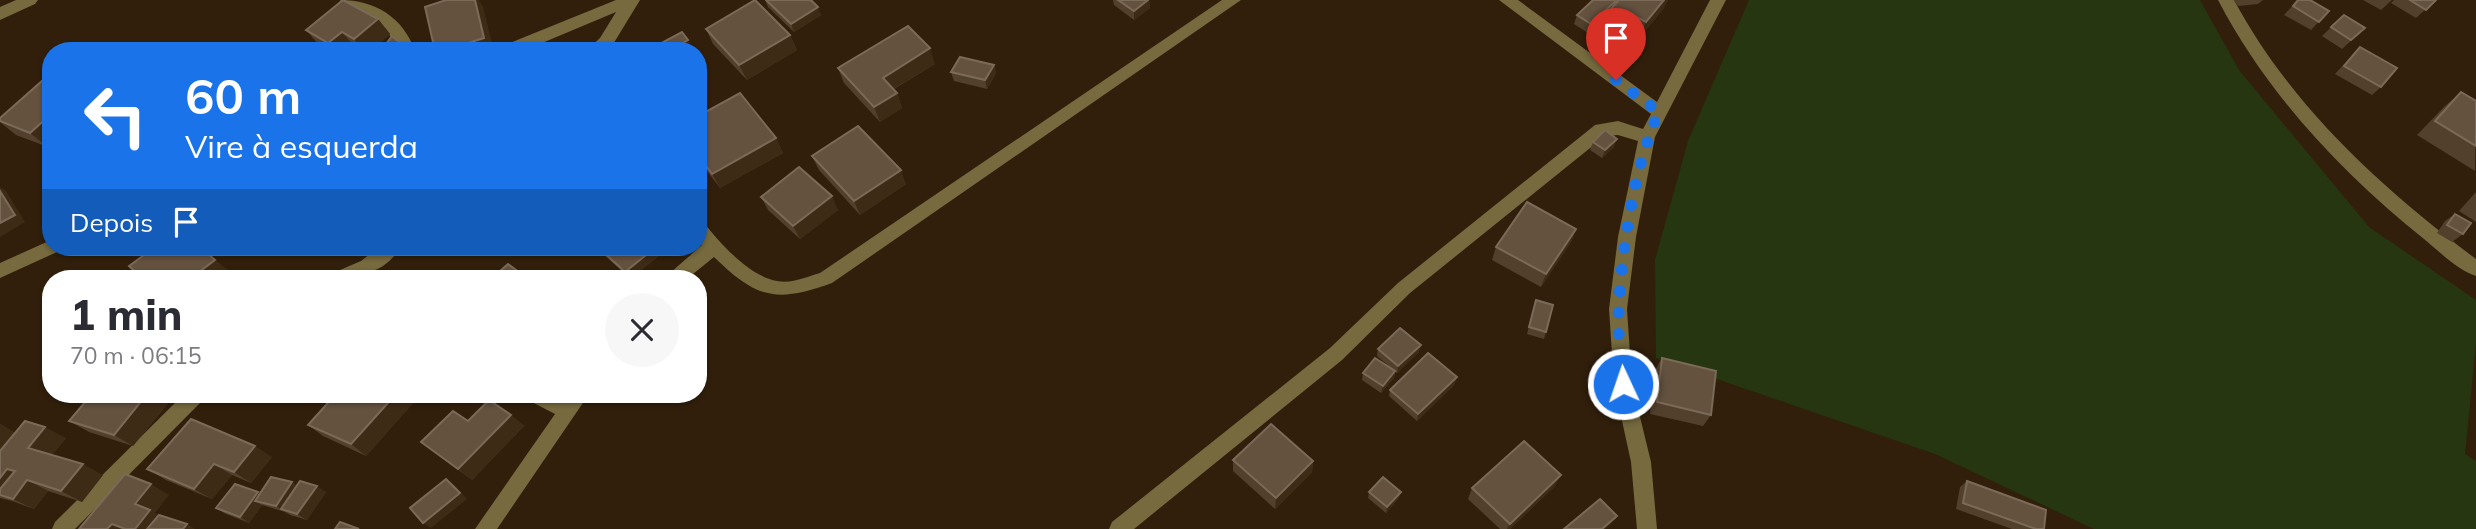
<!DOCTYPE html>
<html lang="pt">
<meta charset="utf-8">
<style>
body{margin:0;font-family:Mulish,sans-serif;background:#f7f7f7;color:#2b2b33;height:100vh;display:flex;flex-direction:column;font-size:26px;white-space:nowrap}
*{box-sizing:border-box;margin:0}
p{font-size:23px;color:#7c7c81}
.icon{flex:none;width:38px;height:38px;fill:none;stroke:currentColor;stroke-width:2;stroke-linecap:round;stroke-linejoin:round}
.map{position:relative;flex:1;overflow:hidden}
.details{position:absolute;left:42px;top:270px;width:665px;height:133px;display:flex;flex-direction:column;background:#fff;border-radius:28px;box-shadow:0 2px 5px #0004}
.details>*{flex:none}
.top-card{position:absolute;left:42px;top:42px;width:665px;height:214px;border-radius:28px;box-shadow:0 2px 5px #0004;background:#1a73e8;color:#fff;overflow:hidden}
.pin{position:absolute;display:grid;place-items:center;width:60px;height:60px;color:#fff;margin:-72px -30px;border-radius:50% 50% 50% 0;rotate:-45deg;box-shadow:0 0 7px #0007}
.pin .icon{rotate:45deg}
.me{position:absolute;width:77px;margin:-38px;rotate:357deg;stroke-linejoin:round;filter:drop-shadow(0 0 5px #0008)}
.turn{display:flex;align-items:center;gap:24px;height:147px;padding:0 28px;font-size:32px}
.turn .icon{width:91px;height:91px;stroke-width:2.5}
.turn b{display:block;font-size:49px;line-height:60px}
.then{display:flex;align-items:center;height:66px;padding:0 28px;background:#0003;gap:14px;font-size:26px}
.round{display:grid;place-items:center;flex:none;width:74px;height:74px;border-radius:37px;background:#f7f7f7}
.head{display:flex;align-items:center;justify-content:space-between;height:119px;padding:0 28px}
h1{font-size:42px;font-weight:800;line-height:52px}
.map>svg:first-child{display:block}
.green{fill:#253610}
.lines{fill:none;stroke-linecap:round;stroke-linejoin:round}
.minor{fill:#766a3e;fill-rule:evenodd}
.wall{fill:#52402c}
.shaded-wall{fill:#3e2b16}
.building{fill:#64523f;stroke:#7b6a58;stroke-width:2}
.route{stroke:#1a73e8;stroke-width:12;stroke-dasharray:0 21.6}
</style>
<div class="map">
<svg width="2476" height="529" viewBox="0 0 2476 529">
<rect width="100%" height="100%" fill="#311f0b"/>
<polygon class="green" points="1749,0 2200,0 2239,70 2369,227 2476,300 2476,343 2465,454 2476,461 2476,529 2094,529 1935,454 1656,358 1655,260 1688,141"/>
<g class="lines">
<g class="minor">
<polygon points="16,0 38,0 35,4 0,20 0,7"/>
<path d="M340,0C375,0 403,17 415,51H399L386,29L343,4Z"/>
<polygon points="616,0 640,0 612,46 606,51 586,51 600,38 616,12 523,51 498,51 500,47"/>
<path d="M1222,0H1241L832,283C776,303 757,299 714,257L688,278H667L670,273L702,245L698,241V221L704,223C721,244 749,276 777,281C792,284 806,277 820,273Z"/>
<polygon points="1499,0 1518,0 1657,102 1710,0 1726,0 1655,137 1636,237 1627,309 1632,384 1651,462 1657,529 1637,529 1631,462 1614,384 1609,309 1618,237 1638,141 1618,135 1605,136 1410,293 1342,360 1134,529 1109,529 1112,522 1330,348 1398,283 1595,125 1618,121 1643,129 1651,114"/>
<path d="M2218,0H2234C2291,106 2381,188 2476,259V276C2457,270 2439,251 2424,239C2342,173 2267,94 2218,0Z"/>
<polygon points="51,240 51,247 60,247 57,252 0,278 0,263"/>
<path d="M379,247H400C387,273 356,278 330,278L333,273L361,261Z"/>
<polygon points="184,394 205,394 203,400 75,529 52,529 55,522"/>
<polygon points="526,394 552,394 565,401 569,394 589,394 497,529 475,529 555,414 528,400"/>
</g>
</g>
<g class="wall">
<polygon points="765,0 811,0 821,15 794,32 768,7"/>
<polygon points="1113,0 1149,0 1150,8 1134,20 1114,5"/>
<polygon points="2234,0 2263,0 2258,4 2238,6"/>
<polygon points="2298,0 2329,11 2311,30 2284,15"/>
<polygon points="2363,0 2392,0 2381,10"/>
<polygon points="2394,0 2436,0 2416,18 2391,3"/>
<polygon points="1664,8 1640,37 1622,27 1614,35 1602,28 1606,16 1588,33 1574,24 1577,15"/>
<polygon points="2344,15 2365,28 2342,49 2322,36"/>
<polygon points="378,19 390,34 370,51 361,51 355,47 350,51 329,51 319,45 306,30"/>
<polygon points="706,29 790,35 797,50 747,80 713,44"/>
<polygon points="2360,47 2381,87 2372,95 2335,74"/>
<polygon points="935,64 894,89 897,93 902,108 880,122 844,83 838,68"/>
<polygon points="994,65 996,73 987,89 954,81 951,72"/>
<polygon points="51,84 48,147 16,135 0,122 0,118"/>
<polygon points="2461,92 2475,101 2476,100 2475,171 2417,135 2444,107"/>
<polygon points="698,116 776,138 783,153 720,188 698,159"/>
<polygon points="1593,142 1614,147 1602,158 1590,150"/>
<polygon points="812,156 906,184 860,215 819,170"/>
<polygon points="2476,192 2476,222 2459,211"/>
<polygon points="761,197 838,210 800,239 768,210"/>
<polygon points="2455,214 2463,234 2452,242 2437,233 2445,221"/>
<polygon points="1576,229 1571,242 1541,287 1492,260 1496,247"/>
<polygon points="599,248 665,251 631,278 630,278 604,255"/>
<polygon points="1536,300 1546,332 1544,339 1527,334"/>
<polygon points="1378,349 1419,352 1397,373 1395,372 1394,378 1381,393 1362,380 1363,373 1391,368 1377,356"/>
<polygon points="1662,358 1711,415 1703,426 1650,414 1655,370"/>
<polygon points="1455,384 1417,421 1389,396 1390,390"/>
<polygon points="336,394 421,394 366,456 323,436 308,425"/>
<polygon points="169,402 133,446 89,432 69,421"/>
<polygon points="511,415 524,426 472,480 421,442 468,421"/>
<polygon points="0,424 15,433 66,438 52,455 103,475 82,502 48,491 34,509 12,501 0,498"/>
<polygon points="272,457 251,483 232,475 212,499 166,480 147,469"/>
<polygon points="1233,460 1313,461 1312,472 1275,509 1233,471"/>
<polygon points="1967,481 2044,529 2012,529 1956,509 1960,487"/>
<polygon points="297,485 326,492 307,520 290,515 285,512 262,505 249,523 226,514 216,508 258,492 260,494"/>
<polygon points="1555,486 1510,529 1500,529 1468,499 1472,488"/>
<polygon points="1369,492 1399,498 1386,513 1368,498"/>
</g>
<g class="shaded-wall">
<polygon points="475,0 479,0 483,7 494,51 443,51"/>
<polygon points="1148,0 1149,0 1150,8 1134,20 1134,11"/>
<polygon points="1617,0 1623,0 1607,13 1606,16 1588,33 1591,24"/>
<polygon points="1664,0 1668,0 1664,8 1640,37 1646,22"/>
<polygon points="818,7 821,15 794,32 791,24"/>
<polygon points="1627,12 1622,27 1614,35 1620,20"/>
<polygon points="378,19 390,34 370,51 364,51 354,39"/>
<polygon points="342,32 355,47 350,51 335,51 328,43"/>
<polygon points="790,35 797,50 747,80 739,65"/>
<polygon points="688,40 693,49 689,51 669,51"/>
<polygon points="400,43 407,51 395,51"/>
<polygon points="930,48 935,64 888,92 883,78"/>
<polygon points="994,65 996,73 987,89 985,80"/>
<polygon points="897,93 902,108 880,122 874,107"/>
<polygon points="51,114 51,145 48,147 30,133"/>
<polygon points="776,138 783,153 720,188 712,174"/>
<polygon points="1617,139 1614,147 1602,158 1605,150"/>
<polygon points="901,170 906,184 860,215 854,201"/>
<polygon points="0,187 6,191 25,222 0,237"/>
<polygon points="832,196 838,210 800,239 793,226"/>
<polygon points="1576,229 1571,242 1541,287 1546,274"/>
<polygon points="656,247 662,247 665,251 631,278 630,278 625,272"/>
<polygon points="215,260 232,273 225,278 191,278"/>
<polygon points="1421,345 1419,352 1397,373 1398,366"/>
<polygon points="1395,371 1394,378 1381,393 1383,386"/>
<polygon points="1457,377 1455,384 1417,421 1418,414"/>
<polygon points="147,394 157,394 169,402 133,446 114,435"/>
<polygon points="396,394 421,394 366,456 351,444"/>
<polygon points="511,415 524,426 472,480 458,469"/>
<polygon points="0,424 20,436 0,460"/>
<polygon points="45,427 66,438 49,459 28,448"/>
<polygon points="255,446 272,457 251,483 234,472"/>
<polygon points="1313,461 1312,472 1275,509 1276,498"/>
<polygon points="83,464 103,475 82,502 61,491"/>
<polygon points="214,464 232,475 212,499 194,489"/>
<polygon points="7,469 48,491 34,509 13,499 0,495 0,478"/>
<polygon points="1561,475 1555,486 1510,529 1507,529 1510,524"/>
<polygon points="446,479 454,485 467,499 431,528 423,523"/>
<polygon points="292,482 301,488 281,509 285,512 276,506"/>
<polygon points="151,484 169,495 155,513 169,520 163,529 135,529 135,504"/>
<polygon points="317,486 326,492 307,520 297,514"/>
<polygon points="258,492 267,498 255,501 262,505 249,523 240,517"/>
<polygon points="1401,492 1399,498 1386,513 1387,507"/>
<polygon points="1617,516 1613,522 1605,529 1602,529"/>
<polygon points="112,524 122,529 107,529"/>
<polygon points="187,524 195,529 183,529"/>
</g>
<g class="building">
<polygon points="343,0 378,19 354,39 342,32 328,43 306,30"/>
<polygon points="446,0 475,0 484,38 443,51 435,51 425,7"/>
<polygon points="755,0 790,35 739,65 706,29"/>
<polygon points="766,0 811,0 818,7 791,24"/>
<polygon points="1118,0 1148,0 1134,11"/>
<polygon points="1593,0 1617,0 1591,24 1577,15"/>
<polygon points="1619,0 1664,0 1646,22 1627,12 1620,20 1607,13"/>
<polygon points="2298,0 2310,0 2329,11 2319,22 2293,6"/>
<polygon points="2410,0 2436,0 2426,10"/>
<polygon points="2344,15 2365,28 2351,40 2331,27"/>
<polygon points="908,26 930,48 883,78 897,93 874,107 838,68"/>
<polygon points="682,32 688,40 669,51 658,51 654,47"/>
<polygon points="392,36 400,43 395,51 381,51"/>
<polygon points="2360,47 2397,68 2381,87 2344,66"/>
<polygon points="960,57 994,65 985,80 951,72"/>
<polygon points="42,81 51,84 51,114 30,133 0,121 0,118"/>
<polygon points="2461,92 2476,101 2476,146 2435,121"/>
<polygon points="740,93 776,138 712,174 698,155 698,116"/>
<polygon points="858,126 901,170 854,201 812,156"/>
<polygon points="1605,130 1617,139 1605,150 1593,142"/>
<polygon points="799,167 832,196 793,226 761,197"/>
<polygon points="0,191 15,215 0,223"/>
<polygon points="1527,202 1576,229 1546,274 1496,247"/>
<polygon points="2455,214 2471,223 2463,234 2447,225"/>
<polygon points="155,247 200,247 215,260 191,278 142,278 129,266"/>
<polygon points="600,247 656,247 625,272 599,248"/>
<polygon points="508,264 527,278 492,278"/>
<polygon points="1536,300 1553,305 1546,332 1529,327"/>
<polygon points="1400,328 1421,345 1398,366 1378,349"/>
<polygon points="1428,353 1457,377 1418,414 1390,390"/>
<polygon points="1375,358 1395,371 1383,386 1363,373"/>
<polygon points="1662,358 1716,371 1711,415 1657,402"/>
<polygon points="92,394 147,394 114,435 69,421"/>
<polygon points="336,394 396,394 351,444 308,425"/>
<polygon points="489,400 511,415 458,469 421,442 453,411 468,421"/>
<polygon points="191,419 255,446 234,472 214,464 194,489 147,469"/>
<polygon points="25,421 45,427 28,448 83,464 61,491 27,480 13,499 0,495 0,489 15,471 7,469 0,478 0,451"/>
<polygon points="1271,424 1313,461 1276,498 1233,460"/>
<polygon points="1524,441 1561,475 1510,524 1472,488"/>
<polygon points="125,474 151,484 135,504 150,510 135,529 125,529 112,524 107,529 79,529"/>
<polygon points="271,477 292,482 276,506 255,501"/>
<polygon points="1383,477 1401,492 1387,507 1369,492"/>
<polygon points="446,479 460,493 423,523 410,508"/>
<polygon points="300,481 317,486 297,514 281,509"/>
<polygon points="1967,481 2046,510 2044,529 2036,529 1963,503"/>
<polygon points="235,484 258,492 240,517 216,508"/>
<polygon points="1600,499 1617,516 1602,529 1564,529"/>
<polygon points="159,515 187,524 183,529 147,529"/>
<polygon points="340,522 359,529 335,529"/>
</g>
<g class="lines">
<path class="route" d="M1616,80L1659,112C1635,162 1621,252 1619,308C1617,333 1621,359 1623,384"/>
</g>
</svg>
<div class="pin" style="left:1616px;top:80px;background:#d93025"><svg class="icon" aria-label="arrive" viewBox="0 0 24 24"><path d="M6 21V4h12l-3 4 3 4H6"/></svg></div>
<svg class="me" style="left:1623px;top:384px" viewBox="-20 -20 40 40"><circle r="17" fill="#1a73e8" stroke="#fff" stroke-width="3"/><path d="M0-11L8 9 0 5-8 9z" fill="#fff"/></svg>
<div class="top-card">
<div class="turn"><svg class="icon" aria-label="left" viewBox="0 0 24 24"><path d="M17 20v-9H6M10 6l-5 5 5 5"/></svg><div><b>60 m</b>Vire à esquerda</div></div>
<div class="then">Depois<svg class="icon" aria-label="arrive" viewBox="0 0 24 24"><path d="M6 21V4h12l-3 4 3 4H6"/></svg></div>
</div>
<section class="details">
<div class="head"><div><h1>1 min</h1><p>70 m · 06:15</p></div><a class="round"><svg class="icon" aria-label="close" viewBox="0 0 24 24"><path d="M6 6l12 12M18 6L6 18"/></svg></a></div>
</section>
</div>
